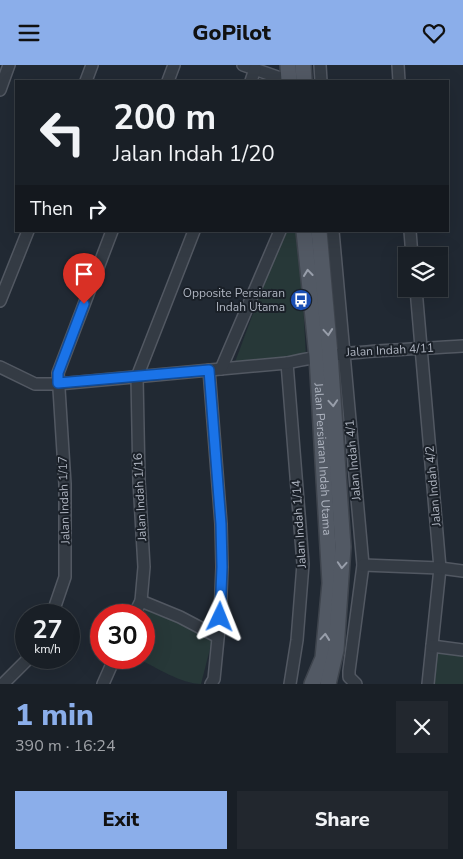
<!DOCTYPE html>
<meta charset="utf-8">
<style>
body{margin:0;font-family:"Nunito Sans",sans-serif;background:#22272e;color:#f1f3f6;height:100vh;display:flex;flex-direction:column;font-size:19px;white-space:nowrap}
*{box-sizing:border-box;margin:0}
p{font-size:16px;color:#9fa2a7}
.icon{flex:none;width:28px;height:28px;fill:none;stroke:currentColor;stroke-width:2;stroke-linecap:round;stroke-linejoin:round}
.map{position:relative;height:619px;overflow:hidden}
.side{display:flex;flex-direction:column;background:#191f26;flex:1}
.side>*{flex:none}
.hud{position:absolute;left:15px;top:15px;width:434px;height:152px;border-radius:0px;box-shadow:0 5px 20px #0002,0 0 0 1px #373d43;background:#191f26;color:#f1f3f6;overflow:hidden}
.buttons{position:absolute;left:398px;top:182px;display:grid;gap:10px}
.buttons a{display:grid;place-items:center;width:50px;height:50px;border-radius:0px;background:#191f26;box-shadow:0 5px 20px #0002,0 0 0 1px #373d43;font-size:25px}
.speed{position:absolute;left:15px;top:539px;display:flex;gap:10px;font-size:25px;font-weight:700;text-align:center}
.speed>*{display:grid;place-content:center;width:65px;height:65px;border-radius:50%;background:#191f26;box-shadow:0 5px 20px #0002,0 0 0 1px #373d43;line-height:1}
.speed small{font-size:12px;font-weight:400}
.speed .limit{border:8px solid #d22;background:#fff;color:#111}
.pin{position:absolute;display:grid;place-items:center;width:42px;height:42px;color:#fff;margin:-51px -21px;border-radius:50% 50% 50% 0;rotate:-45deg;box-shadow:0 0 5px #0007}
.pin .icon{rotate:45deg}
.me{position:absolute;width:55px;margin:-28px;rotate:2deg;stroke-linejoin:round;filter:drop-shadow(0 0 4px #0008)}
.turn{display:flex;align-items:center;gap:18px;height:105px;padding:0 15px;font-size:22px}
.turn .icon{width:65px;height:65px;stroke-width:2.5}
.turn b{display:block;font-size:35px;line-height:42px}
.then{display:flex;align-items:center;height:48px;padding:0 15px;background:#0003;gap:10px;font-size:19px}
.round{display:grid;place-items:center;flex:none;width:52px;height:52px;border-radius:0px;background:#22272e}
.headline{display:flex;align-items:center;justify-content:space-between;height:85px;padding:0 15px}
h1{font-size:30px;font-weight:800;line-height:38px;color:#8baeea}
.primary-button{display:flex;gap:10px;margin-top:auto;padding:10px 15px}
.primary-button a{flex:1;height:58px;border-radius:0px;background:#8baeea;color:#111;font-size:20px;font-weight:800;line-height:58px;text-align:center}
.primary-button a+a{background:#22272e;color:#f1f3f6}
header{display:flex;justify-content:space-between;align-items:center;height:65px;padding:0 15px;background:#8baeea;color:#111;font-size:22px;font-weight:800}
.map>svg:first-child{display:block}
.green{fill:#273838}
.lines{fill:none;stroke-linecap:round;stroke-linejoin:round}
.minor-casing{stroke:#525862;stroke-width:14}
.major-casing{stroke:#3e444d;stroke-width:18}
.minor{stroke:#343b44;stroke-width:11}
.major{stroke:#525964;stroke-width:15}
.oneway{stroke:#989eaa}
.route-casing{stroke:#114b97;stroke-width:12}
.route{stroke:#1a73e8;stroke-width:9}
.labels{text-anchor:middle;stroke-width:4;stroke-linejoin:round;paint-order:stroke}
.poi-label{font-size:12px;fill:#afb5c1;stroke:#1a2028;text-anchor:end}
.street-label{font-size:12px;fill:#afb5c1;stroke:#1a2028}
</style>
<header><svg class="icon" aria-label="menu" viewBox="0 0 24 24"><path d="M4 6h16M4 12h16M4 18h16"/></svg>GoPilot<svg class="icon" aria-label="heart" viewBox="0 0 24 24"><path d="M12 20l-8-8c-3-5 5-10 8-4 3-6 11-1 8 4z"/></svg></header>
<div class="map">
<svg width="463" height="619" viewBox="0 0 463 619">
<rect width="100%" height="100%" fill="#212933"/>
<g class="green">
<polygon points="284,166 299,166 306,291 235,297"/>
<path d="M145,540L213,572L201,619C182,619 155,602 137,593L144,592V550H141Z"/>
<polygon points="434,583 463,587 463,619 429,619"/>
</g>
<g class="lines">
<g class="minor-casing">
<g id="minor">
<polyline points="243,0 289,16"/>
<polyline points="320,0 321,16"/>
<polyline points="398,0 399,16"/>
<polyline points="86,16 92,0"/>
<polyline points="168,16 174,0"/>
<polyline points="251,16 255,4"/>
<polyline points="0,25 9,0"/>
<polyline points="333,166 363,500 349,606 349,612 356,619"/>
<polyline points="410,166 412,191"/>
<polyline points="416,224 440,503 428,619"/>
<polyline points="0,236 28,166"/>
<polyline points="287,298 303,499 297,575 290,619"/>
<path d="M0,302L35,319H58L287,298C345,285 404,285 463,281"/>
<polyline points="221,304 280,166"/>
<polyline points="209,305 221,459 222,502 220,553 214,614 211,619"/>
<polyline points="363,500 440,503 463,506"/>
<polyline points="141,536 180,552 218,572"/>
<polyline points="52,550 65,512 65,419 58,308 112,166"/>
<polyline points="134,550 141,536 144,502 139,416 137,312 194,166"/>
<polyline points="432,581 463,585"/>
<polyline points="3,619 30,592"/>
<polyline points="103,619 115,592"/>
</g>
</g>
<g class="major-casing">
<g id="major">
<polyline points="288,0 289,16"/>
<polyline points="303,0 304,16"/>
<path id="s1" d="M304,166L317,291L330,518L323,593L312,619"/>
<polyline points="319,166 330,289 343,482 336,585 328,619"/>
</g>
</g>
<use href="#minor" class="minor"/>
<use href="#major" class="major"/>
</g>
<defs><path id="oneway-chevron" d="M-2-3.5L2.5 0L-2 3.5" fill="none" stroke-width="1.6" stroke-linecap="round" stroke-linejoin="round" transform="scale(1.25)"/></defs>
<g class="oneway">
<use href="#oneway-chevron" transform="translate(308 208) rotate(-96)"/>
<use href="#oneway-chevron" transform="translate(328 267) rotate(85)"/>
<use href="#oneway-chevron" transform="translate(333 338) rotate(86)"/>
<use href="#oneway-chevron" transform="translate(342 500) rotate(94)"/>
<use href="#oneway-chevron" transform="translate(325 572) rotate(-85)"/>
</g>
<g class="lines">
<g class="route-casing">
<polyline id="route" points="84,239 58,308 58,318 209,305 221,459 222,502 220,552"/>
</g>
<use href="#route" class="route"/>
</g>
<defs>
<g id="bus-disc" transform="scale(1.125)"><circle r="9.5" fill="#1a4fb4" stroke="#1a2028"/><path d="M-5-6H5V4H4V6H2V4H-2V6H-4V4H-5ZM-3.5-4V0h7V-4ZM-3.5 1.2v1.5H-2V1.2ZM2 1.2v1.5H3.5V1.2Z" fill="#fff"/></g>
</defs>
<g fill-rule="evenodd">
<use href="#bus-disc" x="301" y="235"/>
</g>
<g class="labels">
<g class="poi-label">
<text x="285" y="232">Opposite Persiaran<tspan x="285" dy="14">Indah Utama</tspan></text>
</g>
<g class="street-label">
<text transform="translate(390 285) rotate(-3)" y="4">Jalan Indah 4/11</text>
<text dy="4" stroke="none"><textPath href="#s1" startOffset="229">Jalan Persiaran Indah Utama</textPath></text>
<text transform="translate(353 395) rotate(-95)" y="4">Jalan Indah 4/1</text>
<text transform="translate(433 421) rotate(-95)" y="4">Jalan Indah 4/2</text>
<text transform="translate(140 432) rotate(-93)" y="4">Jalan Indah 1/16</text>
<text transform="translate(64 435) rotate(-92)" y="4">Jalan Indah 1/17</text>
<text transform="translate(299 459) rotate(-94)" y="4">Jalan Indah 1/14</text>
</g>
</g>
</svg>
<div class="buttons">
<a><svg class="icon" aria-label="layers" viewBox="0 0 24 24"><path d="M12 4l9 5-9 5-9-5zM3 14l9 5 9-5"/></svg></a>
</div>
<div class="speed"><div>27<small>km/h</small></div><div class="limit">30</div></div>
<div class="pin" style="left:84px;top:239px;background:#d93025"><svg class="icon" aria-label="arrive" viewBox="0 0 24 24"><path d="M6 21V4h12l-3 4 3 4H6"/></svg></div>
<svg class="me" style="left:220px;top:552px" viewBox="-20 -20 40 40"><path d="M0-17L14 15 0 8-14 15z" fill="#1a73e8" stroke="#fff" stroke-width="4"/></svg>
<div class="hud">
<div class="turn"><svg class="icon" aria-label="left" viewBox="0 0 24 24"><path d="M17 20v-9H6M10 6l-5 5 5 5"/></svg><div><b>200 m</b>Jalan Indah 1/20</div></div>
<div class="then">Then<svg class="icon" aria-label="right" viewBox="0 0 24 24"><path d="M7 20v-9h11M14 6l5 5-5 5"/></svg></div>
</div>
</div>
<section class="side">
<div class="headline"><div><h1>1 min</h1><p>390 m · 16:24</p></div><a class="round"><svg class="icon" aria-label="close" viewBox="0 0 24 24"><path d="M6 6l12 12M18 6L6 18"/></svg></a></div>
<div class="primary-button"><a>Exit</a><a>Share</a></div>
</section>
